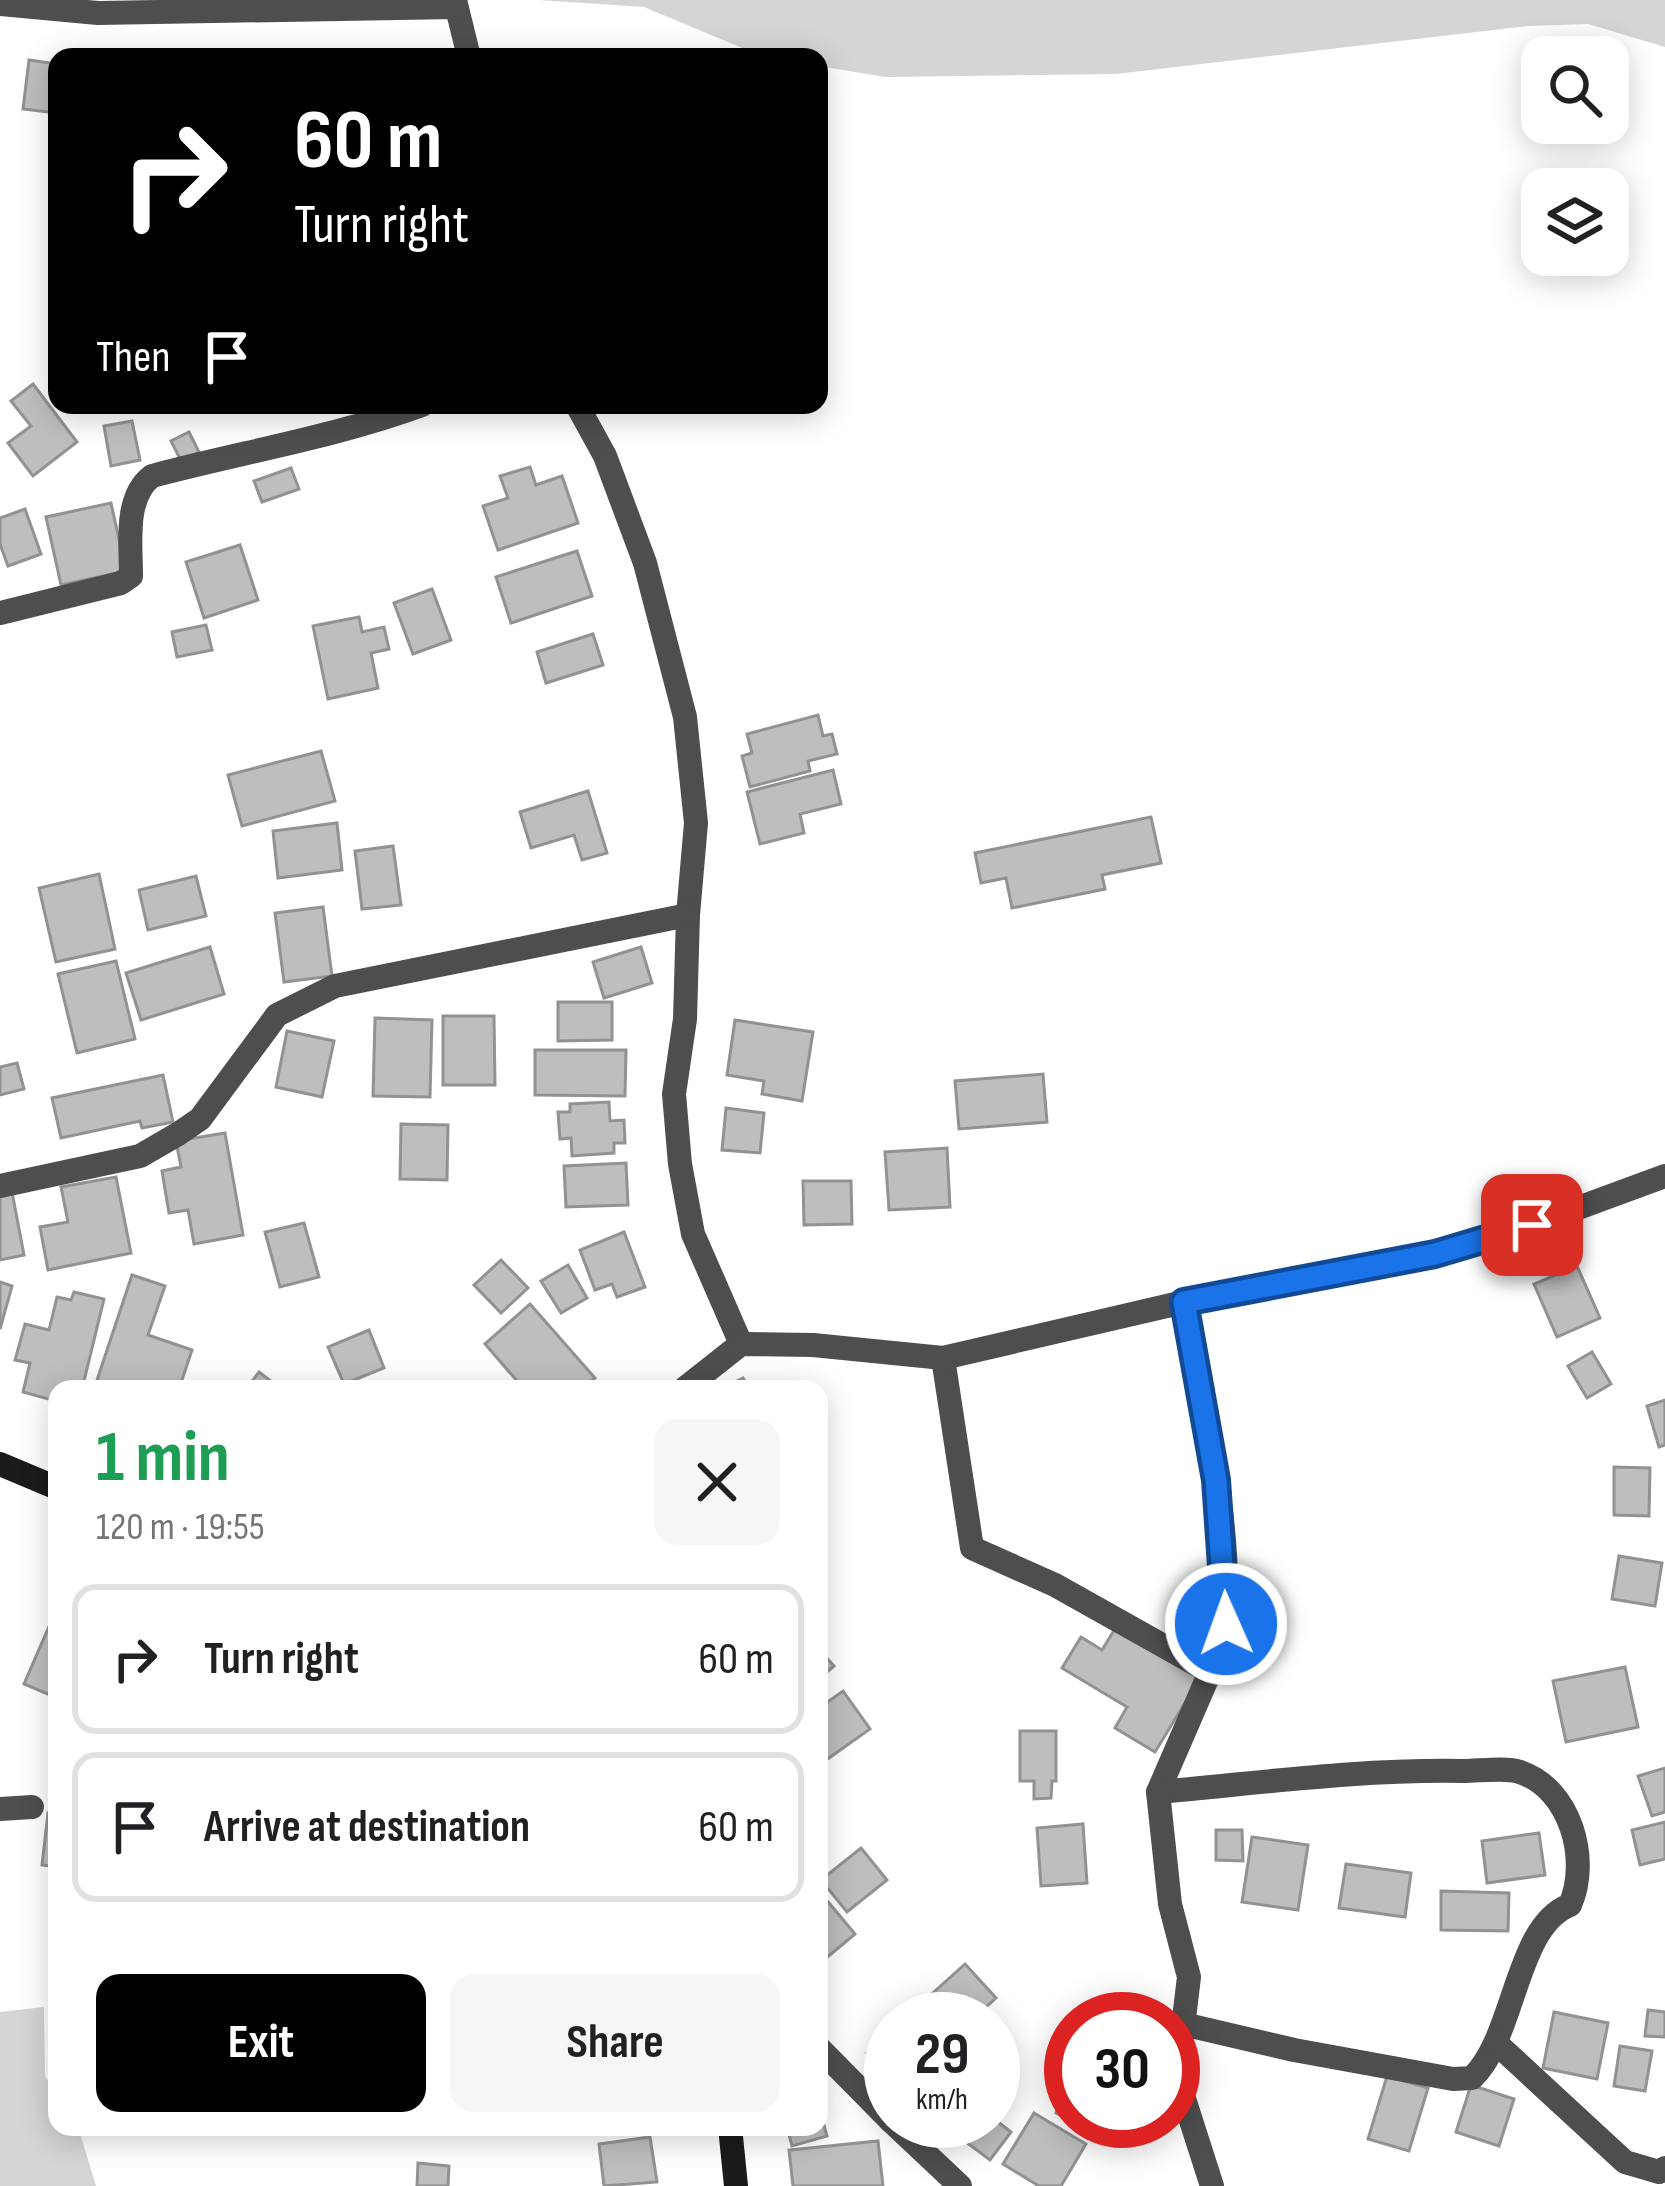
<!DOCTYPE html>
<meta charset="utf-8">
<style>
body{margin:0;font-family:"Sofia Sans Condensed",sans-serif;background:#f6f6f6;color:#202124;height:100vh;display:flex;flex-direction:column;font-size:45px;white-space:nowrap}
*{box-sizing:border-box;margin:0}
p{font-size:39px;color:#757577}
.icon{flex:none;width:66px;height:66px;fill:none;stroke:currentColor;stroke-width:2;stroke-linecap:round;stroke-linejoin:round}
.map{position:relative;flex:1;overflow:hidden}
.panel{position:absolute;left:48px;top:1380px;width:780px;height:756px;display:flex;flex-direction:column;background:#fff;border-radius:24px;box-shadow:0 6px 30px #0003}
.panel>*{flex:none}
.top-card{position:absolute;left:48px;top:48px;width:780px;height:366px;border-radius:24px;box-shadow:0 6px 30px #0003;background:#000;color:#fff;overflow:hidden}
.buttons{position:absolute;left:1521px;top:36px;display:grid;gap:24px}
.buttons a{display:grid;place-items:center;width:108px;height:108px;border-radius:24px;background:#fff;box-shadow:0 6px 30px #0003;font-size:60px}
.speed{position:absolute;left:864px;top:1992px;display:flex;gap:24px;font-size:60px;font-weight:700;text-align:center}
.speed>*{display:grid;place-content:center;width:156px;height:156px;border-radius:50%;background:#fff;box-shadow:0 6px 30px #0003;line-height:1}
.speed small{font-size:30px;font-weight:400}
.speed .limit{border:18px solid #d22;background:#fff;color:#111}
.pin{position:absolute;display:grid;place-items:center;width:102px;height:102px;color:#fff;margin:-51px;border-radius:24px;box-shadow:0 6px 18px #0006}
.me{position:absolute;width:132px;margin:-66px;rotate:358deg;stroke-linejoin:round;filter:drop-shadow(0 0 9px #0008)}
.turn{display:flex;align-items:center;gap:42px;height:252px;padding:0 48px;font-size:54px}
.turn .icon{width:156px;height:156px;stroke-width:2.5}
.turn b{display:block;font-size:84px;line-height:102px}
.then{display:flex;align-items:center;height:114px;padding:0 48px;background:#0003;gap:24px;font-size:45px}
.round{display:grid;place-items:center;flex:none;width:126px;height:126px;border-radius:24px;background:#f6f6f6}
.head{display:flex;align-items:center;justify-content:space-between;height:204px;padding:0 48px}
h1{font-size:72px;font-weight:700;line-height:90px;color:#1e9e55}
.action{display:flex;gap:24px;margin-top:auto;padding:24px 48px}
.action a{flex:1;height:138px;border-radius:24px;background:#000;color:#fff;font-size:48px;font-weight:700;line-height:138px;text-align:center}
.action a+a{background:#f6f6f6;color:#202124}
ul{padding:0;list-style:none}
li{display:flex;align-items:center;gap:36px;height:150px;margin:0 24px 18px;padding:0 24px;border:6px solid #e0e0e0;border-radius:24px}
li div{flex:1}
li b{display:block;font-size:45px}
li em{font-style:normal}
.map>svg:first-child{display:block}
.green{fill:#d5d5d5}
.building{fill:#bebebe;stroke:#929292;stroke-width:3}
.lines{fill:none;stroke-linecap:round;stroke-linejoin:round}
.street{stroke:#4e4e4e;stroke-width:24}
.secondary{stroke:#1b1b1b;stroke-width:24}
.route-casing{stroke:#114b97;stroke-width:30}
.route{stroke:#1a73e8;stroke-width:21}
</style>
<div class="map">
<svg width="1665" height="2186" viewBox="0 0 1665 2186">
<rect width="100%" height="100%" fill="#fff"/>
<g class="green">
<polygon points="538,0 1665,0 1665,47 1588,24 1529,26 1116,74 885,77 819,66 819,57 759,55 644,7"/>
<polygon points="44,2007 45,2076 57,2094 57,2127 78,2127 96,2186 0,2186 0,2012"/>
</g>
<g class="building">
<polygon points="29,60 57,64 57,113 23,109"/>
<polygon points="33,384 77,442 33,476 8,443 31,426 11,401"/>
<polygon points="132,421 140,460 111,466 104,426"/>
<polygon points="189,432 199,452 181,461 171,441"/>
<polygon points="530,467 536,485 562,476 578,523 498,550 483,506 508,498 500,476"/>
<polygon points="291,468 299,489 262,502 254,481"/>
<polygon points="111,503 126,571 61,585 46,517"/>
<polygon points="25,509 41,554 8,566 0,544 0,518"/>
<polygon points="240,545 258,600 204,618 186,562"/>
<polygon points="577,551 592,596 511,623 496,577"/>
<polygon points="432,589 451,640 413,654 394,603"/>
<polygon points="359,617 362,632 384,627 389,649 371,653 378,688 328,699 313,626"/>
<polygon points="206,625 212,650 177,657 172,632"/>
<polygon points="593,634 603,665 546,683 537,652"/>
<polygon points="818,715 823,736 832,734 837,754 808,761 810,771 750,787 742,756 752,753 747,734"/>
<polygon points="321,751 335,801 242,826 228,775"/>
<polygon points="833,770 841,804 800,814 804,833 760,844 747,792"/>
<polygon points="588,791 607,853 582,860 574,835 531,848 520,812"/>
<polygon points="1151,817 1161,863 1102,875 1105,889 1012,908 1006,878 981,883 975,853"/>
<polygon points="337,823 342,870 278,878 273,831"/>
<polygon points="393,846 401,905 362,909 355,851"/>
<polygon points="99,874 115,949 56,962 39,888"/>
<polygon points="196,876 206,916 148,930 139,890"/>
<polygon points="323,907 332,976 284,982 275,913"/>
<polygon points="210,947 224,994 141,1020 126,973"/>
<polygon points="641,947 652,983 604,998 593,962"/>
<polygon points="116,961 135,1039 77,1053 58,974"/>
<polygon points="558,1002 612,1002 612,1040 558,1041"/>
<polygon points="443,1016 494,1016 495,1085 443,1085"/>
<polygon points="375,1018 432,1020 430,1097 373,1096"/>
<polygon points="735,1020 813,1032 802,1101 762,1094 764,1081 727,1075"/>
<polygon points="287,1031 334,1041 322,1097 276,1087"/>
<polygon points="535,1050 626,1050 625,1096 535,1095"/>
<polygon points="17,1063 24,1089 0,1095 0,1067"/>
<polygon points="1043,1074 1047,1122 959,1129 955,1081"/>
<polygon points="163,1075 173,1122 142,1128 140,1121 61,1138 52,1098"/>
<polygon points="609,1102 610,1121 624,1120 625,1143 614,1143 614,1153 572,1156 571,1138 560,1139 558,1112 570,1112 570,1104"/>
<polygon points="726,1108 764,1113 760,1153 722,1150"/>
<polygon points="401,1124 448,1125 447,1180 400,1179"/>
<polygon points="225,1133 243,1235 194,1244 188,1210 169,1213 162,1171 181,1167 176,1141"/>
<polygon points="947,1148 950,1207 889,1210 885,1152"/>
<polygon points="626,1163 628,1205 566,1207 564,1166"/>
<polygon points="116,1177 131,1253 48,1270 40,1227 68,1222 61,1187"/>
<polygon points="803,1181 851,1181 852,1224 804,1225"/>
<polygon points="12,1192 24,1255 0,1260 0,1194"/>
<polygon points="304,1223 319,1277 280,1287 265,1232"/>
<polygon points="624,1232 645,1287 617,1297 612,1284 595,1290 580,1250"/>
<polygon points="501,1260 528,1288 501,1313 474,1285"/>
<polygon points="568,1265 587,1298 561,1313 541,1281"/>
<polygon points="1577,1266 1600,1318 1557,1337 1534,1284"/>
<polygon points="132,1275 165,1286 148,1335 192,1350 179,1389 94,1389"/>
<polygon points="0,1282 12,1286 0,1329"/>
<polygon points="74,1292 104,1299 82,1389 57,1389 52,1400 23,1392 30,1363 15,1360 25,1324 49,1330 57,1297 71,1300"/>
<polygon points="530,1304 595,1378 582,1389 524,1389 485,1344"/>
<polygon points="369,1330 384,1368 344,1384 328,1347"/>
<polygon points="1592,1352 1611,1384 1587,1398 1568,1366"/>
<polygon points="259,1372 281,1389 246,1389"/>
<polygon points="743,1378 749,1389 729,1389 727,1386"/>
<polygon points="1665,1400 1665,1445 1659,1447 1647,1406"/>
<polygon points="1614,1467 1650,1468 1649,1516 1614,1515"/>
<polygon points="1619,1556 1662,1563 1655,1606 1612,1599"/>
<polygon points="57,1608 57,1698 24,1684"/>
<polygon points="1118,1624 1202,1675 1155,1752 1115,1728 1127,1707 1062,1668 1081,1637 1102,1650"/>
<polygon points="819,1649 834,1666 819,1679"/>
<polygon points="1625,1667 1638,1727 1566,1742 1553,1681"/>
<polygon points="843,1691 870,1729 819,1765 819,1708"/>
<polygon points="1020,1731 1056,1731 1056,1781 1052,1781 1051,1798 1034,1799 1034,1781 1020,1781"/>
<polygon points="1665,1768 1665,1812 1652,1816 1638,1776"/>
<polygon points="48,1813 57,1815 57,1867 42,1865"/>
<polygon points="1665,1822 1665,1859 1640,1865 1632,1830"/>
<polygon points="1083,1824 1087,1883 1041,1886 1037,1828"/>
<polygon points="1216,1830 1242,1830 1243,1861 1216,1860"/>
<polygon points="1539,1833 1545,1875 1487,1883 1482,1841"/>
<polygon points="1252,1837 1308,1845 1298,1910 1242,1902"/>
<polygon points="861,1848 887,1880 847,1912 821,1880"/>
<polygon points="1346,1864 1411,1873 1405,1917 1339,1908"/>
<polygon points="819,1891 855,1934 819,1964"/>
<polygon points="1441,1891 1509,1893 1508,1931 1441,1930"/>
<polygon points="965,1964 996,1998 973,2019 904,2019"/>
<polygon points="1648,2010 1665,2012 1665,2037 1645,2036"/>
<polygon points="1554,2012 1608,2023 1597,2079 1543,2068"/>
<polygon points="891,2031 891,2079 867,2053"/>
<polygon points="1620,2046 1652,2051 1645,2091 1614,2086"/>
<polygon points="1387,2076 1428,2088 1409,2151 1368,2139"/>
<polygon points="1471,2085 1514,2099 1499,2146 1456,2132"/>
<polygon points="1069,2089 1071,2121 1092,2121 1087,2130 1056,2113"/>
<polygon points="819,2108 827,2136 792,2146 787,2127 819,2127"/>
<polygon points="1034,2113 1086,2144 1061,2186 1039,2186 1003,2164"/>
<polygon points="993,2118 1011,2132 990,2160 938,2121"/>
<polygon points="1097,2126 1109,2134 1104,2142 1092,2134"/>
<polygon points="650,2137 657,2182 604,2186 599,2144"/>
<polygon points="878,2141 883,2186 793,2186 789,2150"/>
<polygon points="418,2163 449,2166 448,2186 417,2186"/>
</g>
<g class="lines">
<g class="street">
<polyline points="455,0 469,57"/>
<polyline points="0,4 98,13 456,7"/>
<polyline points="577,405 605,456 645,563 685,717 696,823 688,915 685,1019 674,1094 680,1164 693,1234 741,1344"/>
<path d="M0,613L121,583L131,576C131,544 124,497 152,476C242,452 335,437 422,405"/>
<polyline points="0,1186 140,1156 178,1134 200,1119 277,1015 335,986 688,915"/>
<polyline points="1184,1302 1435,1254 1532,1225 1665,1176"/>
<path d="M943,1358L972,1548L1055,1585L1210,1672L1158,1792C1260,1783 1362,1769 1464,1771C1480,1771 1505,1767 1520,1772C1571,1789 1590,1860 1570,1905C1515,1926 1516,2036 1472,2078L1453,2079L1294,2050L1183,2024"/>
<path d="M684,1389L741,1344L813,1345L943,1358L1184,1302C1199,1378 1253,1611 1210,1672"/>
<polyline points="1158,1792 1170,1904 1189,1977 1177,2077 1212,2186"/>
<polyline points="0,1809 32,1807"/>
<polyline points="1496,2043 1625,2162 1659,2172 1665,2168"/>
<polyline points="819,2048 891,2121"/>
<polyline points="891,2121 960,2186"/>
</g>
<g class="secondary">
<polyline points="0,1464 57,1488"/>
<polyline points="730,2127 736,2186"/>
</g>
</g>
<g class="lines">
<g class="route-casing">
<polyline id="route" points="1226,1624 1216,1480 1184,1302 1435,1254 1532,1225"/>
</g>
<use href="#route" class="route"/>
</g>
</svg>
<div class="buttons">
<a><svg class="icon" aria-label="search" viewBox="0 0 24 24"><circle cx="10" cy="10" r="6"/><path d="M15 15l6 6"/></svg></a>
<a><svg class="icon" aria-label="layers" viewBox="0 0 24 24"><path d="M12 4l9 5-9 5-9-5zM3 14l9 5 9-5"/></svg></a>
</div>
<div class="speed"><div>29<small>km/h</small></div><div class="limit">30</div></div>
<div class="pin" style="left:1532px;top:1225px;background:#d93025"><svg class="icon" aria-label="arrive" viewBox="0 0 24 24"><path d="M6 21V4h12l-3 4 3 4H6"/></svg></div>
<svg class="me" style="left:1226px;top:1624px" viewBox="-20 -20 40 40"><circle r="17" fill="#1a73e8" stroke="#fff" stroke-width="3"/><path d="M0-11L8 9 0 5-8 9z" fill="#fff"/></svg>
<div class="top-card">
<div class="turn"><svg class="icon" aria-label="right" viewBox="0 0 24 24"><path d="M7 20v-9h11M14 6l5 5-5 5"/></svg><div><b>60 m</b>Turn right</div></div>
<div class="then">Then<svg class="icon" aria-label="arrive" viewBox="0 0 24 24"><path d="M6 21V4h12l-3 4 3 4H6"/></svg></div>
</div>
<section class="panel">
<div class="head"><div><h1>1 min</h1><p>120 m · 19:55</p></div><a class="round"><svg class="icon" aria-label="close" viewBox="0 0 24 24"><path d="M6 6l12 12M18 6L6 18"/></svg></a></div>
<ul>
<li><svg class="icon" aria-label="right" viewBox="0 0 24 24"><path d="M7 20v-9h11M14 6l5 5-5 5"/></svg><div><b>Turn right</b></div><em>60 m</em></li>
<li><svg class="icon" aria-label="arrive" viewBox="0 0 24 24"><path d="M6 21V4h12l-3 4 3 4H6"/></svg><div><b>Arrive at destination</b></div><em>60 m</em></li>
</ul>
<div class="action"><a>Exit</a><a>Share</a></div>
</section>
</div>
